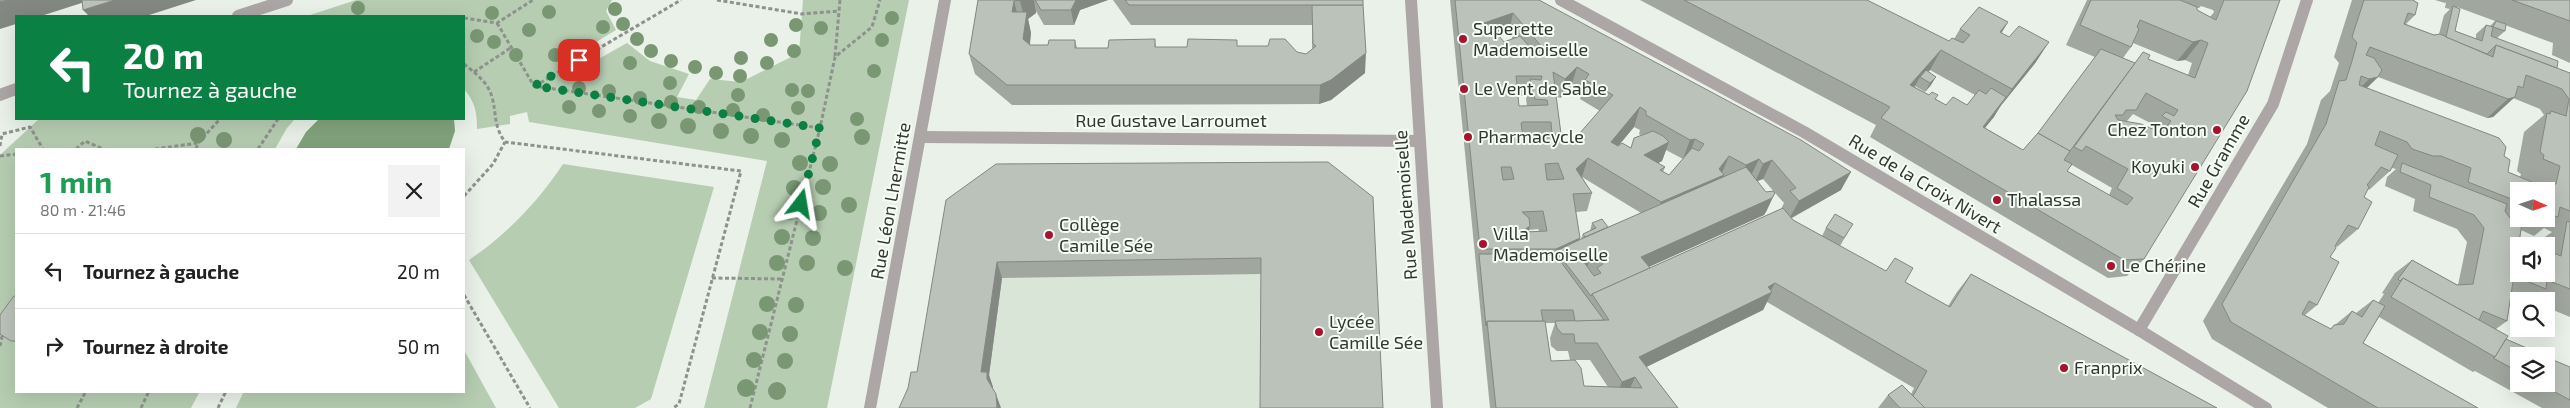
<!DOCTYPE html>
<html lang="fr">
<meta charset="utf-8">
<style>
body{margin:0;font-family:"Exo 2",sans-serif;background:#f2f2f2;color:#222;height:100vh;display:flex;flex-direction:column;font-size:19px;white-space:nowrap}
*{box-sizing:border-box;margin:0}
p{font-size:16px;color:#767676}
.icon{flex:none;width:28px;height:28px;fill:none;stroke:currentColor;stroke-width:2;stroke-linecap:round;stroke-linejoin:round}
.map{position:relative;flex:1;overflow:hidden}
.panel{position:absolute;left:15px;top:148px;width:450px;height:245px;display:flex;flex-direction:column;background:#fff;border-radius:0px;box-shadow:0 5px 20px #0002}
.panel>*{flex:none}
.hud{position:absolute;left:15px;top:15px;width:450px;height:105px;border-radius:0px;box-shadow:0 5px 20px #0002;background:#0b8043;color:#fff;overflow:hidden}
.needle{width:32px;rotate:93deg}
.controls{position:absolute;left:2510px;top:182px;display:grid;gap:10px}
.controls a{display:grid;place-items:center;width:45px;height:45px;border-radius:0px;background:#fff;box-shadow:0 5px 20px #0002;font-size:25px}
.pin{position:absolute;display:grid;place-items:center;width:42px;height:42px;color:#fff;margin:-21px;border-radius:10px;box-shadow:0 2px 8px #0006}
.me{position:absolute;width:55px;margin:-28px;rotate:14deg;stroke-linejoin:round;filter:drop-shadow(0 0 4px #0008)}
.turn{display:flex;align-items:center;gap:18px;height:105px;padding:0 25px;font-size:22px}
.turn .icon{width:65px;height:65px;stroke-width:2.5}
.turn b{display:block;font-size:35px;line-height:42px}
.round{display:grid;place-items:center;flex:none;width:52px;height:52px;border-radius:0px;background:#f2f2f2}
.head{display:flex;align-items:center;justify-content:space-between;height:85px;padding:0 25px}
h1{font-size:30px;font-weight:700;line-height:38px;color:#1e9e55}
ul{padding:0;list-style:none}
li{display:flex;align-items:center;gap:15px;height:75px;padding:0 25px;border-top:1px solid #e0e0e0}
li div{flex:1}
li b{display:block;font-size:19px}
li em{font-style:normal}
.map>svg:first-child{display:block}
.built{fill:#d9e5d6}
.green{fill:#b6cdb2}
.water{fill:#82a37c}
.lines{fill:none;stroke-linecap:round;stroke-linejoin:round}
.path{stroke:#8d928c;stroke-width:3;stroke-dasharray:4 2.5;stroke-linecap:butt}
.minor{stroke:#aca6a6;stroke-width:12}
.tertiary{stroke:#aca6a6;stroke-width:12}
.tree{fill:#7a9774}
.wall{fill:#a1a79f;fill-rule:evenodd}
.shaded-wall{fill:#838882}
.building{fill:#bbc2b9;stroke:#838882;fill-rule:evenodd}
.route{stroke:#0b8043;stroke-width:9;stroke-dasharray:0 16.2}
.poi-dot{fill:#a9122f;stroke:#f7fef5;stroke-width:2}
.labels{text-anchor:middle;stroke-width:4;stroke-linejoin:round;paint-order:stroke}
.poi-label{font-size:18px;fill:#333633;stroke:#f7fef5;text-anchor:start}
.street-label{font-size:18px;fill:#333633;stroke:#f7fef5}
</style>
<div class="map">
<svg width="2570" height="408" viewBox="0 0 2570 408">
<rect width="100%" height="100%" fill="#e9f1e8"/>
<polygon class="built" points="1328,179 1381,408 912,408 952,216"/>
<g class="green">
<path d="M356,0H612L606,11L616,30L565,61L570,75L627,43L650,61L689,74L677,97L696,100L710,79L741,82L799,53L803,0H909L827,408H704L767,161L529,122L527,112L510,116V124L477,129C477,112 475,102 464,89V16H307Z"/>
<polygon points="39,119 295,119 287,128 275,149 16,149 16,391 200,391 191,408 0,408 0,155"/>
<path d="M563,164L714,187L651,399L635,408H559L469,260C508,233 537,203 563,164Z"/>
<polygon points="464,350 496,408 236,408 244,391 464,391"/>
</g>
<polygon class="water" points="319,119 454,119 455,131 449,149 296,149 306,132"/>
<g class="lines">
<g class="path">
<polyline points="717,0 802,14 839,11"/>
<polyline points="464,18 497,23 533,0"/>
<polyline points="497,23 534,86 820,128"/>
<polyline points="835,56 840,0"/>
<path d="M464,64C475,73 488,82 492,97C497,115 493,125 505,142L741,171L679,404L673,408"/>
<polyline points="474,72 512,47"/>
<polyline points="535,86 681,0"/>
<polyline points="0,146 2,134 30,127 43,149"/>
<polyline points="76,149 85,141 103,149"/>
<polyline points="155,149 198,143"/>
<polyline points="196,149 198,143 220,119"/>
<polyline points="258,149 278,119"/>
<polyline points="0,156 16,154"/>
<polyline points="464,196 493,164 505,142"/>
<polyline points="712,278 782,279"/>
<polyline points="464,295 530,408"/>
<polyline points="0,346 3,332"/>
<polyline points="77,408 86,391"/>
<polyline points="141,408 149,391"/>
<polyline points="218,408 226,391"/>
<polyline points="750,408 820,128 835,57 872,27 880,0"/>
</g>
<g class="minor">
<polyline points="1411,0 1437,408"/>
<polyline points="238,16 287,0"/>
<polyline points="0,95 16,89"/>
<polyline points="921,137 1420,141"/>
<polyline points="2139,330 2273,104 2307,0"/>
<polyline points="870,408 945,0"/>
</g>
<polyline class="tertiary" points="1561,0 1804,132 2139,330 2266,408"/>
</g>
<g class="tree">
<circle cx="358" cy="8" r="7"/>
<circle cx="615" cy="9" r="7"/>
<circle cx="549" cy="12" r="7"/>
<circle cx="492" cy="13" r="7"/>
<circle cx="892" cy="18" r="7"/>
<circle cx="623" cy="24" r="7"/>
<circle cx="796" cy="25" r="7"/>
<circle cx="603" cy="27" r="7"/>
<circle cx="821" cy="28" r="7"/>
<circle cx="529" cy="30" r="7"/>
<circle cx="477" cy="36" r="7"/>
<circle cx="637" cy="39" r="7"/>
<circle cx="771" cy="40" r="7"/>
<circle cx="882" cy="40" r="7"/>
<circle cx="494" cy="42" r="7"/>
<circle cx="651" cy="51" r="7"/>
<circle cx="794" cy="51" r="7"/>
<circle cx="516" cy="55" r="7"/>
<circle cx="555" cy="55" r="7"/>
<circle cx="741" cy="58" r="7"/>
<circle cx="671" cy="61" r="7"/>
<circle cx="630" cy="63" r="7"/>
<circle cx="767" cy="63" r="7"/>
<circle cx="695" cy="67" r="7"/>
<circle cx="874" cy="71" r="7"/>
<circle cx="716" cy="73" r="7"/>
<circle cx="740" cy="76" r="7"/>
<circle cx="670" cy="83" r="7"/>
<circle cx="579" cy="88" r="7"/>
<circle cx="792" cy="90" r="7"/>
<circle cx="609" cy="91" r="7"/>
<circle cx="808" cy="91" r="7"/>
<circle cx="738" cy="95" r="7"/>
<circle cx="640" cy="98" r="7"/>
<circle cx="671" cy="102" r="7"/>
<circle cx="569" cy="107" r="7"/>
<circle cx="699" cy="107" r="7"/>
<circle cx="798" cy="108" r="7"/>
<circle cx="733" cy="110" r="7"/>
<circle cx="599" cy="111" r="7"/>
<circle cx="763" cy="115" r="7"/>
<circle cx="630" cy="116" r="7"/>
<circle cx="857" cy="119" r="7"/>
<circle cx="659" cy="121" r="8"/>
<circle cx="688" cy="126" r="8"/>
<circle cx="721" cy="131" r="8"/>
<circle cx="198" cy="135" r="8"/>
<circle cx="751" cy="136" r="8"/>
<circle cx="862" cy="137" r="8"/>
<circle cx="224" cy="140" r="8"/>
<circle cx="782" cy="140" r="8"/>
<circle cx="800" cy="163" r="8"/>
<circle cx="830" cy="164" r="8"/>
<circle cx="823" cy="187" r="8"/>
<circle cx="794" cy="188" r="8"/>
<circle cx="849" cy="205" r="8"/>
<circle cx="789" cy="212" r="8"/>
<circle cx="819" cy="213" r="8"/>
<circle cx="782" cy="237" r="8"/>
<circle cx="813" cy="238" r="8"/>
<circle cx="777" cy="263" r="8"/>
<circle cx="807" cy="263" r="8"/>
<circle cx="845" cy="268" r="8"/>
<circle cx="767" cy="304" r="8"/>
<circle cx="796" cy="305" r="8"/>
<circle cx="760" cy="332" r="8"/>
<circle cx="790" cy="334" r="8"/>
<circle cx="754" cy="360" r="8"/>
<circle cx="785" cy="361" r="8"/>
<circle cx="746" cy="388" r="9"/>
<circle cx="777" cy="391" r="9"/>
</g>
<g class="wall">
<polygon points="978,0 1108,0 1080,10 1074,25 1044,25 1036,11 1036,13 1028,19 1031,33 1030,45 1048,45 1075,40 1077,48 1108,48 1155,39 1156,47 1187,47 1237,46 1306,54 1312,49 1312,25 1131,25 1113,0 1363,0 1365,73 1331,100 1319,104 1012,105 975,74 969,54"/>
<path d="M1450,0H1539L1841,190L1792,218L1793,220L1822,236L1826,228L1848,232L1840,246L1948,306L1957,292L1971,274L2217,408H1878L1888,395L1911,394L1914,388L1767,302L1763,310L1761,311L1646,367L1678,408H1490ZM1509,33L1513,39L1504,42L1499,37ZM1571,87L1582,92L1580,99L1600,111L1573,141L1562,140L1560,138L1561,134L1556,96L1560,98ZM1518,96H1527L1526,99L1527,106H1519ZM1634,127L1640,130L1639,134L1641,135L1634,138L1631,148L1618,146ZM1666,150L1683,159L1669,175L1663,172L1665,167L1658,163L1662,161ZM1582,177L1641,213L1608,227L1592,223L1590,231L1583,234L1581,239L1579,240L1576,212L1587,211L1592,193ZM1763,179L1784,203L1781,209L1650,268L1649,267L1764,215L1767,210L1757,181ZM1538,229L1539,231L1528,232L1529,230ZM1545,323H1555L1550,338L1551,346L1557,351H1568L1570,360H1590L1608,387L1584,386L1551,361Z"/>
<path d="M1640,0H1867L1949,41L1954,39L1960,29L2008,22L2001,33L2036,62L1999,108L1985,128L2023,150L2038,133L2095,57L2066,45L2087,0H2280L2144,259L2127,276L2108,278L1870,137L1876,125ZM2201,6L2213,10L2214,12L2210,17L2197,10V8H2199ZM2133,43L2177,61L2185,60L2192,63L2188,75L2148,59L2135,63L2123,58L2131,47ZM1930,70L1975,95L1967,105H1946L1915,87V86L1925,92L1931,85L1928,72ZM2133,114L2154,125L2152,129L2127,121ZM2072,165L2112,188L2109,195L2067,171Z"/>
<path d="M2352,0H2414L2415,15L2406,24L2434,35L2439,34L2444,15L2450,9L2445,8L2446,2L2445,3L2435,0H2570V63L2552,55L2553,43L2505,25V31L2497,38L2557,68L2570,73V317L2546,307V301H2532L2530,300L2529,301H2519V306L2510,302L2507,321L2496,329L2506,339L2519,356V384H2546L2570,367V408H2542L2475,371L2473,372L2379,317L2363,343L2478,408H2328L2212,339L2203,321L2307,144L2321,100L2330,91L2339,63L2334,57ZM2457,7L2495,21L2490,26L2486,25L2476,34V39L2455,31ZM2378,77L2487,118L2493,117L2513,98L2540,109L2544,115L2524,132L2517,171L2521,174L2520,177L2508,172L2504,156L2367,88ZM2392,168L2396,169L2387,177L2385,186L2415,199L2413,211L2457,229L2467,242L2458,285L2412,260L2395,273L2382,293L2384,294L2378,303L2373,300L2356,313L2352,311L2330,329L2305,315L2317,305L2330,257L2335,246L2337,247L2358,229L2364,197L2368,189L2369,190L2390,171ZM2519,191H2546V219H2519ZM2544,228L2552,232L2542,239L2541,246H2546V274H2519V246H2537L2525,241L2519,246L2521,230L2534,236Z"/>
<polygon points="1328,162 1261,274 1002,278 989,375 993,388 917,372 996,164"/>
</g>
<g class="shaded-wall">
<polygon points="7,0 91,0 41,16 16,16 16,24 0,29 0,2"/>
<polygon points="115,0 196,0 146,16 89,16 83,10"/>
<polygon points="1021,0 1034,0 1036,13 1028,19 1031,33 1028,59 1023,39 1025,21 1020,1"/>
<polygon points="1076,0 1108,0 1080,10 1074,25 1071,10"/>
<polygon points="1014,1 1019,21 1012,12"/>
<polygon points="1513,13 1509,33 1481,43 1484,23"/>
<polygon points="2008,22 1996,42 2000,32"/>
<polygon points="2201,40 2185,60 2177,61 2193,42"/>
<polygon points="2049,42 2036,62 1999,108 2012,89"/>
<polygon points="1941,50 1930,70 1922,78 1920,77 1915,86 1899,104 1910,85"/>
<polygon points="1366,53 1365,73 1331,100 1319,104 1320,85"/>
<polygon points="1577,67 1571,87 1560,98 1565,79"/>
<polygon points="1936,77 1931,85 1925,92 1930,83"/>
<polygon points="2378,77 2358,96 2350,98 2369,79"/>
<polygon points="2006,97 1994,117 1970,146 1983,127"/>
<polygon points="2515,97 2493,117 2487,118 2508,99"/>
<polygon points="1640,107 1634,127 1605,162 1611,142"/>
<polygon points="1695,139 1688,158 1683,159 1690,140"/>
<polygon points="1669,142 1662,161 1637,174 1644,155"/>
<polygon points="1729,156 1721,175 1724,175 1716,193 1654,221 1661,202 1719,169"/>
<polygon points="1588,158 1582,177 1571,188 1576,169"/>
<polygon points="1759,159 1750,178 1738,184 1746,165"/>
<polygon points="1772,160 1763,179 1755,182 1763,164"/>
<polygon points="1851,172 1841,190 1789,219 1799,201"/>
<polygon points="1775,193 1767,210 1764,215 1635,273 1641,257"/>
<polygon points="1530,226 1525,244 1524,230"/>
<polygon points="1580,238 1574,256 1556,251 1556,249"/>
<polygon points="1592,252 1587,268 1581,258"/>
<polygon points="997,262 1002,278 989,375 993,387 992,394 981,372"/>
<polygon points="1775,283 1769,294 1772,292 1763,310 1632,374 1639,357"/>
<polygon points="1635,377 1628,393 1615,398 1622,382"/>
<polygon points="996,394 1001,408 997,408"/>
</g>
<g class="building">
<polygon points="0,0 7,0 0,2"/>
<polygon points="82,0 115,0 83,10"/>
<polygon points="978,0 1021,0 1014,1 1012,12 1027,12 1023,39 1030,45 1048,45 1049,40 1075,40 1075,48 1108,48 1109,40 1155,39 1155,47 1187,47 1188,39 1237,40 1237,46 1268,46 1270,39 1285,39 1297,52 1306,54 1316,46 1313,44 1312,5 1363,5 1366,53 1331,80 1320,85 1007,85 969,54"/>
<polygon points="1035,0 1076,0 1071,10 1041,10"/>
<polygon points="1125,0 1363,0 1363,5 1129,5"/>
<path d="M1455,0H1539L1801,140L1851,172L1799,201L1790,191L1796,188L1772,160L1763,164L1759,159L1746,165L1729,156L1719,169L1724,175L1661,202L1588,158L1576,169L1592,193L1573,194L1580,238L1556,249H1480ZM1513,13L1547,53L1536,54L1520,36L1504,42L1492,27L1484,23ZM1577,67L1589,74L1585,80L1613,95L1573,141L1562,140V138L1523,137L1521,123L1523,122H1551L1552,134H1561L1553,72L1565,79ZM1516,76H1542L1541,80L1530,79L1535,99L1547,100L1548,105L1519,106ZM1640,107L1646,111V115L1690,140L1695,139L1704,144L1699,151L1692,148L1669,175L1660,170L1665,167L1644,155L1669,142L1663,136L1653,131L1637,137L1634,138L1631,148L1622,143L1618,146L1611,142ZM1558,163L1564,179L1547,180L1545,164ZM1501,167H1511L1514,179L1503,180ZM1543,211L1547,231L1525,232L1524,230L1530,226L1529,218L1522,212Z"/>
<path d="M1684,0H1867L1949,41L1952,38L1963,43L1970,35L1960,29L1979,7L2008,22L2000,32L2009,37L2019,26L2049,42L2012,89L1941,50L1910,85L1929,95L1932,92L1938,95L1935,99L1946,105L1953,97L1967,105L1979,90L1986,94L1991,88L2006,97L1983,127L2023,150L2038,133L2070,151L2064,160L2072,164L2067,171L2127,205L2133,198L2117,188L2128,169L2086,146L2082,151L2074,147L2143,52L2150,55L2148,59L2195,78L2208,43L2201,40L2193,42L2140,20L2137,27L2139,29L2131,47L2080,25L2091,0H2180L2197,7V10L2216,20L2224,0H2280L2247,91L2144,259L2124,260L1881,118L1890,107ZM2146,93L2178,110L2174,116L2166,112L2162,116L2171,121L2162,133L2141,124L2118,120L2115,115H2123L2126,110H2136Z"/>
<path d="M2364,0H2414V1L2418,3L2415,15L2408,13L2404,24L2434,35L2440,34L2493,57L2496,45L2570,73V211L2560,207L2558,217L2546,213V191H2519V202L2468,182L2471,168L2441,156H2433L2412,149L2407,142L2380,131L2375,145L2398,155L2390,171L2381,167L2367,185L2369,187L2364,197L2372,202L2358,229L2348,225L2335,246L2336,248L2330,257L2339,262L2317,305L2309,301L2302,314L2331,329L2334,325L2344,324L2352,311L2362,317L2373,300L2385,306L2363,343L2478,408H2378L2231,322L2222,304L2326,124L2339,81L2346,80L2352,61L2357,43L2352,37ZM2370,47L2508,99L2515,97L2518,86L2523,88L2526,75L2562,89L2569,99L2566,116L2551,111L2550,114L2547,113L2540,152L2544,155L2543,159L2560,166L2556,184L2546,188L2508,172L2510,160L2504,156L2506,147L2499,138L2359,85L2361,76L2369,79L2378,77L2382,70L2374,58L2366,55Z"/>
<polygon points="2512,0 2570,0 2570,21"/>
<polygon points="2453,6 2460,9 2455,31 2482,41 2486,25 2493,27 2491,36 2558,61 2557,68 2496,45 2487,54 2446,37"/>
<polygon points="2496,21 2506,24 2505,31 2493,27"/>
<polygon points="2101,49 2135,63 2070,151 2038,133"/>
<polygon points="1926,70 1936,77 1930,83 1920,77"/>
<polygon points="1328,162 1373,197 1383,408 1260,408 1261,258 997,262 981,372 987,372 987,379 996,394 997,408 899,408 908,388 911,372 917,372 946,200 996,164"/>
<polygon points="2402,163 2507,204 2505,211 2510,218 2522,223 2507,321 2483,311 2479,320 2403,278 2400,281 2398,279 2412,260 2457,285 2473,284 2484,228 2474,215 2429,197 2431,185 2400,172"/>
<path d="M1746,167L1766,192L1773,191L1775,193L1772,198L1641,257L1650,268L1592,294L1591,296L1556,251L1579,240ZM1592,252L1603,264L1597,268L1601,273L1594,276L1581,258Z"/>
<polygon points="1783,208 1793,220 1886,271 1895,258 1913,268 1905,282 1950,307 1971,274 2217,408 1925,408 1913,396 1927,371 1775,283 1768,287 1772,292 1770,293 1639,357 1678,408 1496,408 1487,321 1545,321 1551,361 1575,360 1581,368 1584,386 1642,388 1635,377 1622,382 1597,343 1575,343 1574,334 1562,334 1557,328 1555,321 1609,320 1592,294"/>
<polygon points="1835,214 1853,224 1844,238 1826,228"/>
<polygon points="1602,219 1608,227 1585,237 1583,234 1596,228 1592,223"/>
<polygon points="2567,221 2570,222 2570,289 2547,280 2546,289 2519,278 2520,274 2546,274 2546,250 2561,256"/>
<polygon points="2525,241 2537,246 2524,246"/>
<polygon points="1479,254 1555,254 1604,320 1575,321 1573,310 1541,310 1543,321 1487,321 1486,326"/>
<polygon points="2403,278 2508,336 2495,357 2391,297"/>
<polygon points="16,295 16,341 11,341 0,334 0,315 13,297"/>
<polygon points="2506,339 2545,356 2519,356 2519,372 2493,358 2495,357"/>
<polygon points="2546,357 2570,367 2570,400 2540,384 2546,384"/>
<polygon points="1902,385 1925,408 1900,408 1888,395"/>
</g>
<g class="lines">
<polyline class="route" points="579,60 534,86 820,128 801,204"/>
</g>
<g class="poi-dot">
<circle cx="1463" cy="39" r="5"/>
<circle cx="1464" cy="89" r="5"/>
<circle cx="2217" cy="130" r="5"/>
<circle cx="1468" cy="137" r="5"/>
<circle cx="2195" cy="167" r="5"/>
<circle cx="1997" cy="200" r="5"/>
<circle cx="1049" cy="235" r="5"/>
<circle cx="1483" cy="244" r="5"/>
<circle cx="2111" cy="266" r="5"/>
<circle cx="1319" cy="332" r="5"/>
<circle cx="2064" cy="368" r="5"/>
</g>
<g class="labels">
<g class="poi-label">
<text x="1473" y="35">Superette<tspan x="1473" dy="21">Mademoiselle</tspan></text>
<text x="1474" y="95">Le Vent de Sable</text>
<text x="2207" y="136" text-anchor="end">Chez Tonton</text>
<text x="1478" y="143">Pharmacycle</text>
<text x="2185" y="173" text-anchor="end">Koyuki</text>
<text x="2007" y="206">Thalassa</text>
<text x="1059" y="231">Collège<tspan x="1059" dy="21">Camille Sée</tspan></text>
<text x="1493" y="240">Villa<tspan x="1493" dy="21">Mademoiselle</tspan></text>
<text x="2121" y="272">Le Chérine</text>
<text x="1329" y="328">Lycée<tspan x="1329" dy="21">Camille Sée</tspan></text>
<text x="2074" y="374">Franprix</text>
</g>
<g class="street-label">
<text x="1171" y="127">Rue Gustave Larroumet</text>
<text transform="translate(2219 161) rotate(-60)" y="6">Rue Gramme</text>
<text transform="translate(1925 184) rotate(31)" y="6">Rue de la Croix Nivert</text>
<text transform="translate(891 201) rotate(-80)" y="6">Rue Léon Lhermitte</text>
<text transform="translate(1406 205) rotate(-94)" y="6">Rue Mademoiselle</text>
</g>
</g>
</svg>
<div class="controls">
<a><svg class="needle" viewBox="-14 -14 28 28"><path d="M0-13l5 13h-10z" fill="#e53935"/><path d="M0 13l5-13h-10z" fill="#767676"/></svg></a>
<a><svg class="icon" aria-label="sound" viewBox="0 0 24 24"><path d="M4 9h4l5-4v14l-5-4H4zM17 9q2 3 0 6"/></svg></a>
<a><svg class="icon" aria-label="search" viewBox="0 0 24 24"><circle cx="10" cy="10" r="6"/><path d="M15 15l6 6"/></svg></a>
<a><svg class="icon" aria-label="layers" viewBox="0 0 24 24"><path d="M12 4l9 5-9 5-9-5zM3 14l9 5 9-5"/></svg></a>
</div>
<div class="pin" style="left:579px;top:60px;background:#d93025"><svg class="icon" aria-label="arrive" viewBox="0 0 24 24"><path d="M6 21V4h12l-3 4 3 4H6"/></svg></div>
<svg class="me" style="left:801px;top:204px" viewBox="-20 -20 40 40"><path d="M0-17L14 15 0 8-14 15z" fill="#0b8043" stroke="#fff" stroke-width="4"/></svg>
<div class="hud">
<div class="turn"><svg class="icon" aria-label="left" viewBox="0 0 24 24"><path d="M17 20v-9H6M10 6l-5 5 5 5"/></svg><div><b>20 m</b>Tournez à gauche</div></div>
</div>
<section class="panel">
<div class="head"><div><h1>1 min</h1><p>80 m · 21:46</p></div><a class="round"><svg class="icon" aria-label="close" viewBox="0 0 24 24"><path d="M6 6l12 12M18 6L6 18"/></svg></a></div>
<ul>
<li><svg class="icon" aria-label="left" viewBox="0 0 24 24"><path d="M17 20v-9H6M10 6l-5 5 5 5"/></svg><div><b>Tournez à gauche</b></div><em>20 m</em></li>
<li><svg class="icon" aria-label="right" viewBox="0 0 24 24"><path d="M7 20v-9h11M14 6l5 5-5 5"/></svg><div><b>Tournez à droite</b></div><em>50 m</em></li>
</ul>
</section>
</div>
